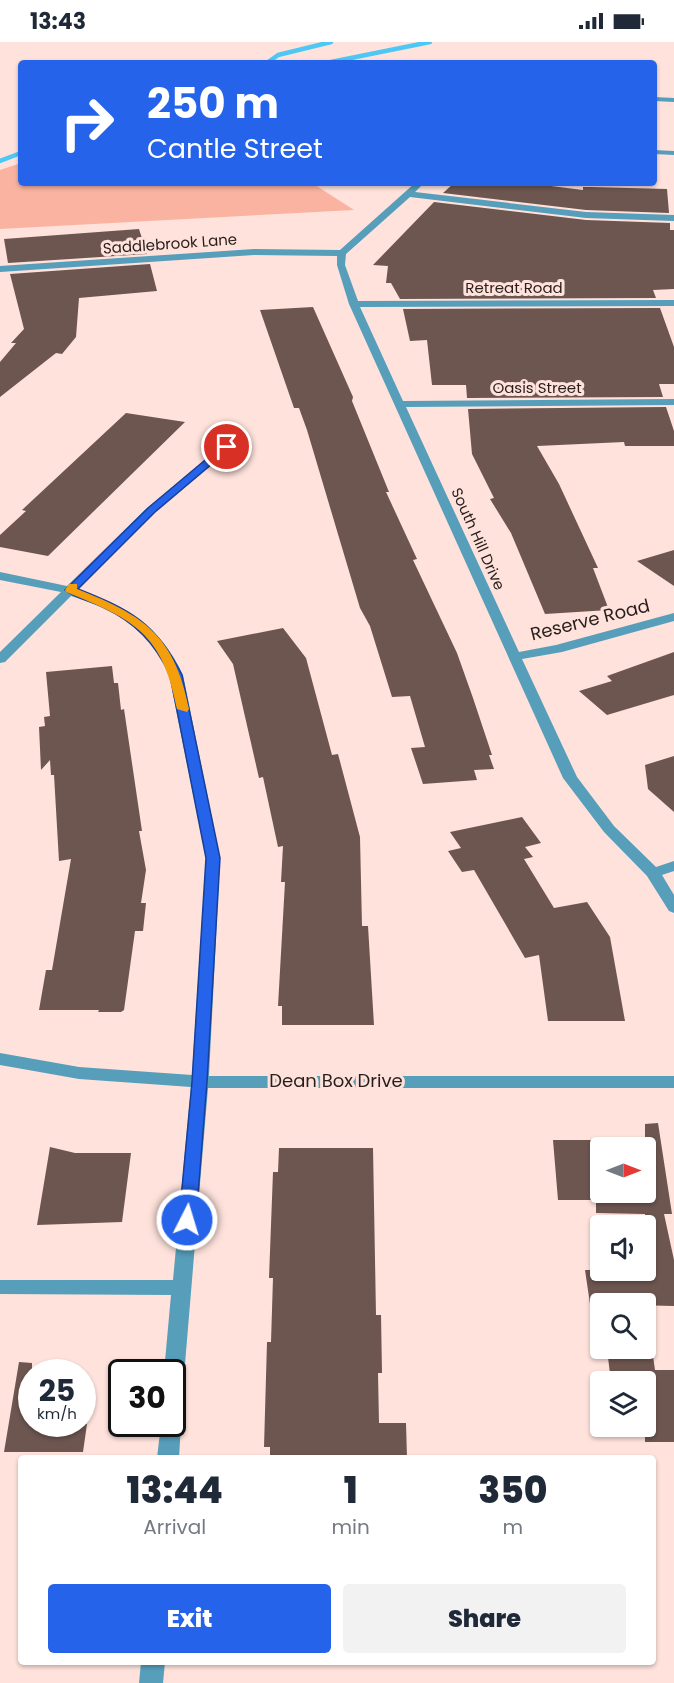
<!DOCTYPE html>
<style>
body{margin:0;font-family:Poppins,sans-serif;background:#f2f2f3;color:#1f2937;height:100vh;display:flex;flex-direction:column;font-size:22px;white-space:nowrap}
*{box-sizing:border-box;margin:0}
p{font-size:20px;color:#747a83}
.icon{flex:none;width:33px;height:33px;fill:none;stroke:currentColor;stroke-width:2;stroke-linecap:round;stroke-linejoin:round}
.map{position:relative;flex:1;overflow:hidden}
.panel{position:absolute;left:18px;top:1413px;width:638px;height:210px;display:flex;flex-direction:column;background:#fff;border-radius:6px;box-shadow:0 2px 4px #0004}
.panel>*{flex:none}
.banner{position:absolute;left:18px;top:18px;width:639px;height:126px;border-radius:6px;box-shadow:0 2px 4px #0004;background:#2563eb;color:#fff;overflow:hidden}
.needle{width:39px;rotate:90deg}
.tools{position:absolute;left:590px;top:1095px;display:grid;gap:12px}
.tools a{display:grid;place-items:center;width:66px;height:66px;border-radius:6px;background:#fff;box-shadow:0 2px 4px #0004;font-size:30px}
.speed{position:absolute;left:18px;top:1317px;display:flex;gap:12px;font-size:30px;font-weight:700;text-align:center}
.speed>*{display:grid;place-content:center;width:78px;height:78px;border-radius:50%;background:#fff;box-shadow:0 2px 4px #0004;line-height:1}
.speed small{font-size:15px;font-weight:400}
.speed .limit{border:3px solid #111;border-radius:9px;background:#fff;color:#111}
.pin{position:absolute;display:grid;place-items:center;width:51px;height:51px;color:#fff;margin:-26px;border:3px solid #fff;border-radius:50%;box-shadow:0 2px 6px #0007}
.me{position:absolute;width:66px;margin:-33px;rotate:5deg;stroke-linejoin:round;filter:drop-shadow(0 0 4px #0008)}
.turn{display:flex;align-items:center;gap:21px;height:126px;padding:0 30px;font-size:27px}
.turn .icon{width:78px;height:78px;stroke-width:2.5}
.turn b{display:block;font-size:42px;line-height:51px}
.eta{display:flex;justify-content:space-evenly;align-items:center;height:102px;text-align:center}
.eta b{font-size:36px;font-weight:800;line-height:42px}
.cta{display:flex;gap:12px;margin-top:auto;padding:12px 30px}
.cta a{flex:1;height:69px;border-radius:6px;background:#2563eb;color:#fff;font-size:24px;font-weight:800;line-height:69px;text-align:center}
.cta a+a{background:#f2f2f3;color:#1f2937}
.status{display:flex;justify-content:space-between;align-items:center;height:42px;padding:0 30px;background:#fff;direction:ltr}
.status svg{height:16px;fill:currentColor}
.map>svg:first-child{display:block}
.green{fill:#fab3a0}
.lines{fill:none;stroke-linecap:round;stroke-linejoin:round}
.stream{stroke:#4dc8f4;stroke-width:4.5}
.building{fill:#6d5650}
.minor{fill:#569eba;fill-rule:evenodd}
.route{fill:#2563eb;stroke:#184099;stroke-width:1.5}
.slow{fill:#f59e0b}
.labels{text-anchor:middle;stroke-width:6;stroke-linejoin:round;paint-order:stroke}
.far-street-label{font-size:15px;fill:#281e1c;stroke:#fee2db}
.street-label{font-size:18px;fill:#281e1c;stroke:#fee2db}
</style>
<div class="status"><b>13:43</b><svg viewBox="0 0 49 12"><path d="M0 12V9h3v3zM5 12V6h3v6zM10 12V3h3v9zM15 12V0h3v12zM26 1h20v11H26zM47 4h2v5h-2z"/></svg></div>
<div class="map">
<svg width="674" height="1641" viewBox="0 0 674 1641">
<rect width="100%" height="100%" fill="#fee2db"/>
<polygon class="green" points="21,121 21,141 312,141 354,168 0,187 0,128"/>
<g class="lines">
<g class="stream">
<polyline points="267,21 278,13 331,0"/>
<polyline points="326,21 430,0"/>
<polyline points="0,119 21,111"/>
</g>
</g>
<g class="building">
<polygon points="454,141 527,141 583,148 583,145 591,145 667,147 669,171 586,168 443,151"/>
<polygon points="434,160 586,178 670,181 670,188 674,188 674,247 653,248 656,256 400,257 391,241 386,241 388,224 373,223"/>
<polygon points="139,187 147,212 8,221 4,197"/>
<polygon points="150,222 157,249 79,256 76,295 62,312 56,311 0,355 0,320 16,301 11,301 24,287 10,232"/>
<polygon points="313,265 353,355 352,359 389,450 386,450 417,517 413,518 457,611 473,656 492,713 489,713 494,727 474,728 477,738 423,742 411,706 425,705 410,654 392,655 370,584 360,566 307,388 299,366 294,366 260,268"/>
<polygon points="660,266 674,305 674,342 659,342 663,355 467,356 466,343 432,343 427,298 410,299 403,267"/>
<polygon points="666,365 674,389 674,404 625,404 624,400 537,404 559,442 598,526 593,526 609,568 545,572 511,491 490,457 494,456 472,412 468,367"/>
<polygon points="126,371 185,380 48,514 0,505 0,493 26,469 22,468"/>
<polygon points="674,508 674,544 637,519"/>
<polygon points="283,586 306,616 332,713 338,712 360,795 362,884 368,884 374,983 282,983 282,964 278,964 285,840 281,840 283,804 278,805 263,735 259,736 233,622 217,599"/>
<polygon points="674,610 674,653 607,673 579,649 612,639 607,634"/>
<polygon points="112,624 114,641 118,641 121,668 124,667 142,789 139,789 146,828 141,861 146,861 143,889 135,889 124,968 121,970 98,970 99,968 39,968 46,928 52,928 71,817 59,819 54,733 51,733 50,718 41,728 39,685 45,684 44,675 50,674 46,630"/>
<polygon points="674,714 674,770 648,747 645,723"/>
<polygon points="522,775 541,801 525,805 533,815 524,817 554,866 587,860 610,895 625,979 548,979 539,913 525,916 474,828 462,830 448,809 461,806 450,790"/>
<polygon points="658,1081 672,1172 664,1172 674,1218 674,1264 590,1262 585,1228 645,1228 645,1172 596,1171 596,1158 558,1158 553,1098 600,1098 600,1150 645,1150 645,1082"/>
<polygon points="50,1105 75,1111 131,1111 122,1180 37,1183"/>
<polygon points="279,1106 373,1106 376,1273 381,1273 382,1331 378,1331 379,1381 406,1381 407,1416 270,1416 270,1405 264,1405 267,1300 271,1300 273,1236 269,1236 273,1130 278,1130"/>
<polygon points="607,1307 652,1307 655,1328 674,1328 674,1400 645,1400 645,1340 611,1340"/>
<polygon points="19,1320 32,1321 32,1382 87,1382 83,1410 4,1410"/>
</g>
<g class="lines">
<g class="minor">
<polygon points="654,55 674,56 674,60 654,59"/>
<polygon points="654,108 674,109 674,113 654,112"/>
<polygon points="415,141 424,141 415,150 586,170 674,173 674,179 586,176 410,155 346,212 345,223 358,259 674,258 674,264 360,265 403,359 674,357 674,363 406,365 519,610 556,603 674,571 674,579 562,610 522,617 577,735 614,784 656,825 674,819 674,829 662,833 674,853 674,871 669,869 647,834 604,790 563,736 349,262 337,223 337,214 254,213 0,230 0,224 254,207 340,208"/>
<path d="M227,402L232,405L231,407L155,470L77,548C125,562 162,586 183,633L220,816L209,1034H674V1046H208L182,1358L179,1364L172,1366V1330H164L171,1253L0,1252V1238H173L191,1045L79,1037L0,1023V1011L79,1025L192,1033L206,816L169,633C150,588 116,568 71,554L5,620L0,621V610L61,550L0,538V530L67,544L147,466Z"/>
<polygon points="172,1374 178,1376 181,1382 179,1416 157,1416 161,1382 172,1382"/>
<polygon points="141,1620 165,1620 163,1641 139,1641"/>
</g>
</g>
<path class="route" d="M223,403L232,405L155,470L78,547C131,568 156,581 182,633L220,816L207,1040L196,1178L193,1182H181L179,1178L192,1040L206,816L170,633C155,601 135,580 103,565C91,559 74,556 65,548L148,466Z"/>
<path class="slow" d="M69,542H77V547C145,574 174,593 189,667L187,670L177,667C162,591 135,578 66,550L65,548Z"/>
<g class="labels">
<g class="far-street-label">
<text transform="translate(170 202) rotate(-4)" y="5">Saddlebrook Lane</text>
<text x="514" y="251">Retreat Road</text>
<text x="537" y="351">Oasis Street</text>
<text transform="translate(478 497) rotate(66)" y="5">South Hill Drive</text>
</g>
<g class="street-label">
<text transform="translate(590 578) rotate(-14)" y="6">Reserve Road</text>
<text x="336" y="1045">Dean Box Drive</text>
</g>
</g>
</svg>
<div class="tools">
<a><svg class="needle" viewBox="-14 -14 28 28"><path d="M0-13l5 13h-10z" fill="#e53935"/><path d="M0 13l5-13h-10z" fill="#747a83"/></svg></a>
<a><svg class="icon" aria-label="sound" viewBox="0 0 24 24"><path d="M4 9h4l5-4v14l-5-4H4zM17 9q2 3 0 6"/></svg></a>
<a><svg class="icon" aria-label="search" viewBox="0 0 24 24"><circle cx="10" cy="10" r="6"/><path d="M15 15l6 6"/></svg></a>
<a><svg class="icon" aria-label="layers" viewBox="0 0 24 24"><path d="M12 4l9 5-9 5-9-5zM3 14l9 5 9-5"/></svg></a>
</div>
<div class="speed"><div>25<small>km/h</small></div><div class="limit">30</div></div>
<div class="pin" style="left:227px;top:405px;background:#d93025"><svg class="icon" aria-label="arrive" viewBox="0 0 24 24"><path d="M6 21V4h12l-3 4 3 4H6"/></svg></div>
<svg class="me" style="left:187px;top:1178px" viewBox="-20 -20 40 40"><circle r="17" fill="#2563eb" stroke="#fff" stroke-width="3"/><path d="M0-11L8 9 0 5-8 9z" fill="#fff"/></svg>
<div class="banner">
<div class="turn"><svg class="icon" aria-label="right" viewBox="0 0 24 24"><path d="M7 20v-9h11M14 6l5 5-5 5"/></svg><div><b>250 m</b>Cantle Street</div></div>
</div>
<section class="panel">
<div class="eta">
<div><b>13:44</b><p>Arrival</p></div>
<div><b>1</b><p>min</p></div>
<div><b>350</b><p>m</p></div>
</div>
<div class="cta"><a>Exit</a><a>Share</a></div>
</section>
</div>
